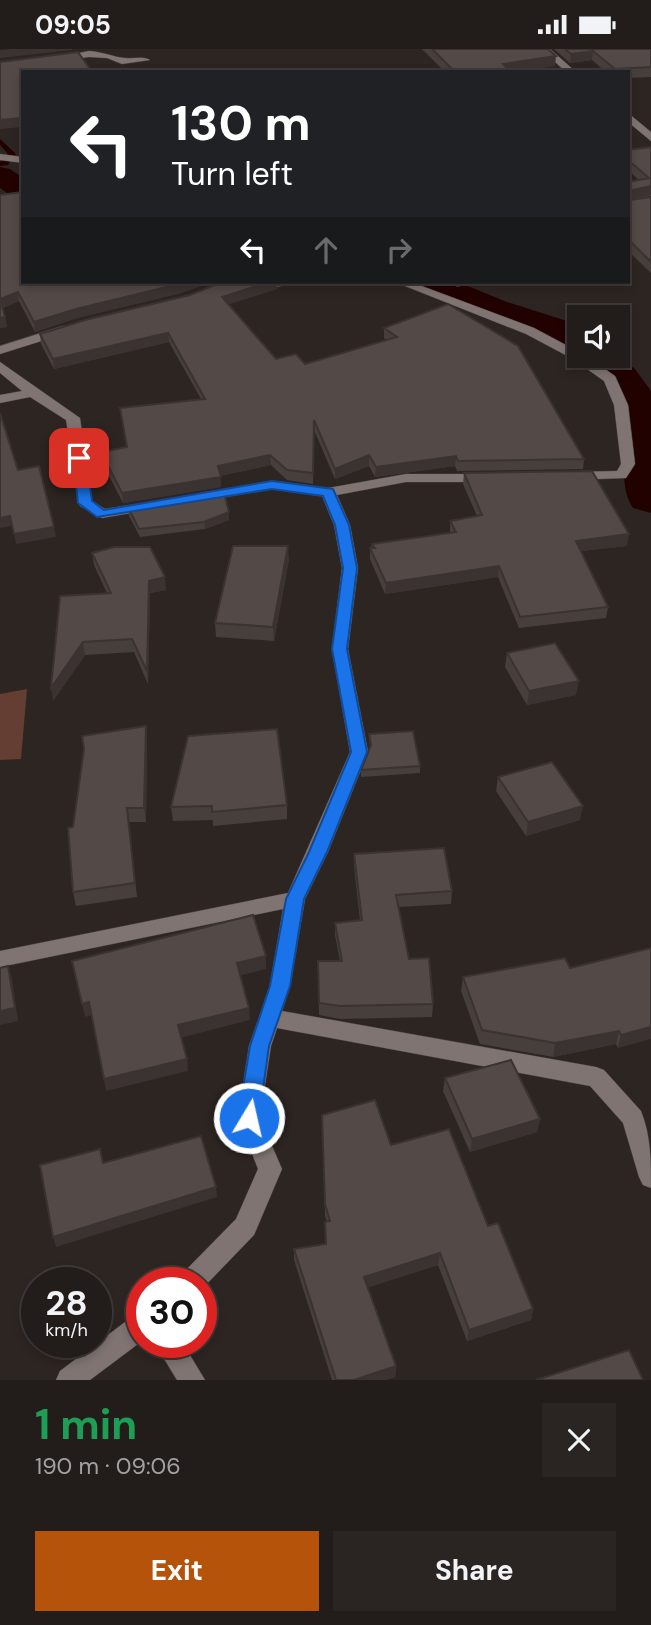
<!DOCTYPE html>
<meta charset="utf-8">
<style>
body{margin:0;font-family:"DM Sans",sans-serif;background:#2a2523;color:#f1f3f6;height:100vh;display:flex;flex-direction:column;font-size:26px;white-space:nowrap}
*{box-sizing:border-box;margin:0}
p{font-size:23px;color:#a2a1a2}
.icon{flex:none;width:38px;height:38px;fill:none;stroke:currentColor;stroke-width:2;stroke-linecap:round;stroke-linejoin:round}
.map{position:relative;height:1331px;overflow:hidden}
.sheet{display:flex;flex-direction:column;background:#221c1a;flex:1}
.sheet>*{flex:none}
.top-card{position:absolute;left:21px;top:21px;width:609px;height:214px;border-radius:0px;box-shadow:0 4px 10px #0003,0 0 0 2px #3f3a39;background:#202124;color:#fff;overflow:hidden}
.tools{position:absolute;left:567px;top:256px;display:grid;gap:14px}
.tools a{display:grid;place-items:center;width:63px;height:63px;border-radius:0px;background:#221c1a;box-shadow:0 4px 10px #0003,0 0 0 2px #3f3a39;font-size:35px}
.speed{position:absolute;left:21px;top:1218px;display:flex;gap:14px;font-size:35px;font-weight:700;text-align:center}
.speed>*{display:grid;place-content:center;width:91px;height:91px;border-radius:50%;background:#221c1a;box-shadow:0 4px 10px #0003,0 0 0 2px #3f3a39;line-height:1}
.speed small{font-size:18px;font-weight:400}
.speed .limit{border:10px solid #d22;background:#fff;color:#111}
.pin{position:absolute;display:grid;place-items:center;width:60px;height:60px;color:#fff;margin:-30px;border-radius:14px;box-shadow:0 4px 10px #0006}
.me{position:absolute;width:77px;margin:-38px;rotate:9deg;stroke-linejoin:round;filter:drop-shadow(0 0 5px #0008)}
.turn{display:flex;align-items:center;gap:24px;height:147px;padding:0 35px;font-size:32px}
.turn .icon{width:91px;height:91px;stroke-width:2.5}
.turn b{display:block;font-size:49px;line-height:60px}
.lanes{display:flex;align-items:center;height:66px;padding:0 35px;background:#0003;justify-content:center;gap:35px;direction:ltr}
.lanes .off{opacity:.35}
.round{display:grid;place-items:center;flex:none;width:74px;height:74px;border-radius:0px;background:#2a2523}
.headline{display:flex;align-items:center;justify-content:space-between;height:119px;padding:0 35px}
h1{font-size:42px;font-weight:700;line-height:52px;color:#1e9e55}
.primary-button{display:flex;gap:14px;margin-top:auto;padding:14px 35px}
.primary-button a{flex:1;height:80px;border-radius:0px;background:#b45309;color:#fff;font-size:28px;font-weight:700;line-height:80px;text-align:center}
.primary-button a+a{background:#2a2523;color:#f1f3f6}
.status{display:flex;justify-content:space-between;align-items:center;height:49px;padding:0 35px;background:#221c1a;direction:ltr}
.status svg{height:19px;fill:currentColor}
.map>svg:first-child{display:block}
.green{fill:#643d33}
.lines{fill:none;stroke-linecap:round;stroke-linejoin:round}
.stream{fill:#220200;fill-rule:evenodd}
.canal{fill:#220200;fill-rule:evenodd}
.minor-casing{stroke:#48413e;stroke-width:1}
.tertiary-casing{stroke:#48413e;stroke-width:1}
.minor{fill:#7f7471;fill-rule:evenodd}
.tertiary{fill:#7f7471;fill-rule:evenodd}
.wall{fill:#473f3c}
.shaded-wall{fill:#3a3331}
.building{fill:#534946;stroke:#3a3331;stroke-width:2}
.route{fill:#1a73e8;stroke:#114b97;stroke-width:2}
</style>
<div class="status"><b>09:05</b><svg viewBox="0 0 49 12"><path d="M0 12V9h3v3zM5 12V6h3v6zM10 12V3h3v9zM15 12V0h3v12zM26 1h20v11H26zM47 4h2v5h-2z"/></svg></div>
<div class="map">
<svg width="651" height="1331" viewBox="0 0 651 1331">
<rect width="100%" height="100%" fill="#2d2522"/>
<polygon class="green" points="27,640 21,710 0,711 0,645"/>
<g class="lines">
<polygon class="stream" points="0,90 16,105 8,116 0,117 0,113 8,105 0,96"/>
<g class="canal">
<polygon points="0,118 10,120 23,129 23,150 13,148 0,139"/>
<path d="M416,233H458L507,253L567,272L579,281V306H616L635,320L651,342V464L633,459C618,437 626,404 628,378C628,373 630,366 629,361C623,335 589,326 578,306C563,302 554,290 539,285C500,270 460,256 421,240Z"/>
</g>
<g class="minor-casing">
<g id="minor">
<path d="M89,2C104,3 113,8 125,9C135,10 142,7 150,11L122,15L107,9L89,8L59,12L54,9Z"/>
<polygon points="0,105 23,108 23,114 0,111"/>
<path d="M261,233H290C284,239 267,239 261,233Z"/>
<polygon points="395,233 411,233 534,279 579,303 579,306 585,306 615,327 628,356 635,415 626,429 571,431 564,427 571,423 617,422 621,415 614,356 604,332 573,310 526,285"/>
<polygon points="63,277 67,278 67,284 0,305 0,297"/>
<polygon points="0,313 80,369 92,452 105,460 150,453 157,457 155,460 102,469 80,457 66,371 30,348 0,354 0,346 22,342 0,324"/>
<path d="M406,425H487L494,429L487,433H406L337,446L350,476L358,519L348,600L368,703L328,803L305,850L290,937L282,962L596,1018L604,1021L641,1062C651,1087 651,1112 651,1139L643,1136L639,1128L623,1074L590,1037L277,979L271,997L260,1069L282,1120L254,1186L201,1241V1234H179L182,1225L236,1170L258,1120L238,1069L249,997L270,937L283,860L0,918V902L288,844L350,703L332,600L342,519L334,476L322,447L272,440L202,452L195,448L202,444L272,432L328,439Z"/>
<polygon points="142,1263 142,1292 90,1331 56,1331 60,1322 133,1267"/>
<polygon points="154,1293 182,1293 205,1331 177,1331"/>
</g>
</g>
<g class="tertiary-casing">
<g id="tertiary">
<polygon points="541,0 550,0 576,23 566,23"/>
<polygon points="628,64 651,83 651,92 628,73"/>
</g>
</g>
<use href="#minor" class="minor"/>
<use href="#tertiary" class="tertiary"/>
</g>
<g class="wall">
<polygon points="422,0 548,0 555,17 512,23 445,23"/>
<polygon points="554,0 651,0 651,28 628,29 628,23 606,23 592,11 570,14"/>
<polygon points="651,98 651,147 632,151 651,148 651,224 628,202 628,133 639,131 628,121 628,101"/>
<polygon points="0,146 181,244 77,269 35,283 19,252 3,259 7,278 0,279"/>
<polygon points="450,233 478,233 457,238"/>
<polygon points="277,240 229,255 276,310 305,315 387,291 384,289 384,279 584,410 583,420 457,422 455,417 375,428 369,417 335,430 314,381 313,435 287,431 271,416 220,427 221,438 123,454 102,413 101,403 126,398 120,359 201,350 169,293 54,320 41,295 40,285 190,246"/>
<polygon points="464,424 627,497 581,502 608,558 606,569 519,579 498,528 385,545 370,510 370,499 371,499 372,495 450,484 450,472 477,467 463,435"/>
<polygon points="129,460 229,471 205,480 140,488 129,467"/>
<polygon points="92,504 166,541 150,544 148,635 134,603 85,606 53,652 107,544 94,516"/>
<polygon points="289,510 274,592 216,588 215,574"/>
<polygon points="507,604 576,646 527,656 505,618"/>
<polygon points="146,677 147,691 146,773 129,773 137,848 76,857 73,843 73,778"/>
<polygon points="369,685 420,717 420,724 361,728 361,721 370,699"/>
<polygon points="188,687 287,756 287,770 213,777 213,771 173,772 171,758"/>
<polygon points="498,728 580,771 526,787 496,742"/>
<polygon points="354,805 452,842 451,855 398,858 409,910 433,955 432,968 340,970 319,966 318,912 340,912 335,886 335,874 360,871 354,818"/>
<polygon points="651,899 618,999 616,995 553,1008 480,995 461,942 463,928 570,919"/>
<polygon points="445,1029 540,1070 537,1083 470,1103 443,1042"/>
<polygon points="322,1066 391,1096 488,1177 533,1260 531,1271 467,1292 438,1216 368,1238 396,1317 395,1328 386,1331 332,1331 294,1211 294,1200 326,1195 327,1173 325,1167"/>
</g>
<g class="shaded-wall">
<polygon points="12,0 72,0 72,1 0,9 0,1"/>
<polygon points="593,2 592,11 570,14 571,5"/>
<polygon points="556,7 555,17 512,23 503,15"/>
<polygon points="23,69 23,78 0,80 0,71"/>
<polygon points="651,137 651,146 628,151 628,142"/>
<polygon points="187,233 215,233 181,244 77,269 35,283 34,273 76,260"/>
<polygon points="270,233 277,233 277,240 223,257 222,248"/>
<polygon points="457,233 478,233 457,238"/>
<polygon points="18,243 19,252 2,259 0,250"/>
<polygon points="5,268 7,278 0,279 0,269"/>
<polygon points="168,284 169,293 54,320 53,310"/>
<polygon points="270,406 271,416 219,427 218,417"/>
<polygon points="369,406 369,417 335,430 335,420"/>
<polygon points="456,407 455,417 375,428 376,418"/>
<polygon points="221,428 221,438 123,454 122,444"/>
<polygon points="229,463 229,471 205,480 204,473"/>
<polygon points="10,467 12,477 0,479 0,469"/>
<polygon points="54,478 56,488 16,495 14,485"/>
<polygon points="629,485 627,497 574,503 576,492"/>
<polygon points="288,497 289,510 274,592 273,578"/>
<polygon points="499,517 498,528 385,545 386,534"/>
<polygon points="165,528 166,541 150,544 148,635 147,622 149,532"/>
<polygon points="83,593 85,606 53,652 51,639"/>
<polygon points="579,632 576,646 527,656 529,642"/>
<polygon points="146,677 147,691 146,773 144,759"/>
<polygon points="583,757 580,771 526,787 528,773"/>
<polygon points="266,907 266,920 238,927 237,914"/>
<polygon points="8,917 12,930 18,972 0,976 0,962"/>
<polygon points="89,953 91,966 85,968 82,955"/>
<polygon points="249,959 250,971 180,989 178,976"/>
<polygon points="651,978 651,990 618,999 621,986"/>
<polygon points="619,982 616,995 553,1008 555,994"/>
<polygon points="187,1010 188,1022 106,1042 104,1030"/>
<polygon points="540,1070 537,1083 470,1103 472,1090"/>
<polygon points="216,1138 217,1148 56,1198 53,1188"/>
<polygon points="440,1204 438,1216 364,1240 364,1228"/>
<polygon points="533,1260 531,1271 467,1292 469,1281"/>
<polygon points="396,1317 395,1328 386,1331 354,1331"/>
</g>
<g class="building">
<polygon points="432,0 548,0 556,7 503,15 511,23 455,23"/>
<polygon points="565,0 651,0 651,18 615,20 593,2 571,5"/>
<polygon points="78,3 92,23 23,23 23,69 0,71 0,13"/>
<polygon points="651,98 651,137 628,142 628,133 649,129 628,111 628,101"/>
<polygon points="23,143 23,233 187,233 76,260 34,273 18,243 0,250 0,146"/>
<polygon points="628,146 630,151 651,148 651,213 628,190"/>
<polygon points="222,233 270,233 222,248 276,310 296,305 305,315 397,288 384,279 448,255 518,297 584,410 458,412 456,407 376,418 369,406 335,420 314,371 313,424 287,421 270,406 218,417 221,428 122,444 101,403 127,398 120,359 205,350 168,284 53,310 40,285 85,271 190,246"/>
<polygon points="0,250 5,268 0,269"/>
<polygon points="0,364 18,421 39,417 54,478 14,485 10,467 0,469"/>
<polygon points="592,422 629,485 576,492 608,558 520,568 499,517 386,534 370,499 375,499 372,495 456,483 450,472 482,466 464,424"/>
<polygon points="224,444 229,463 204,473 139,480 129,460"/>
<polygon points="233,497 288,497 273,578 215,574"/>
<polygon points="114,498 150,498 165,528 149,532 147,622 132,590 83,593 51,639 60,547 111,544 92,504"/>
<polygon points="555,594 579,632 529,642 507,604"/>
<polygon points="146,677 144,759 127,759 135,834 73,843 68,779 73,778 84,700 82,687"/>
<polygon points="277,680 287,756 212,763 212,757 171,758 188,687"/>
<polygon points="413,682 420,717 361,721 371,696 369,685"/>
<polygon points="552,713 583,757 528,773 498,728"/>
<polygon points="444,799 452,842 396,846 409,910 429,909 433,955 340,957 319,954 318,912 342,912 335,874 362,871 354,805"/>
<polygon points="253,866 266,907 237,914 249,959 178,976 187,1010 104,1030 89,953 82,955 72,912"/>
<polygon points="651,899 651,978 621,986 619,982 555,994 482,981 463,928 565,909 570,919"/>
<polygon points="8,917 15,959 0,962 0,919"/>
<polygon points="511,1011 540,1070 472,1090 445,1029"/>
<polygon points="375,1051 391,1096 449,1080 488,1177 498,1174 533,1260 469,1281 440,1204 364,1228 396,1317 354,1331 336,1331 294,1200 326,1195 325,1173 330,1172 325,1155 322,1066"/>
<polygon points="201,1087 216,1138 53,1188 40,1116 100,1100 103,1114"/>
<polygon points="629,1301 643,1331 536,1331"/>
</g>
<polygon class="route" points="79,405 86,409 92,452 104,461 272,432 333,440 349,476 357,519 347,600 367,703 327,803 304,850 290,937 269,997 259,1069 256,1076 249,1079 241,1076 238,1069 250,997 270,937 286,850 309,803 351,703 332,600 343,519 335,476 323,447 272,440 97,468 78,454 73,409"/>
</svg>
<div class="tools">
<a><svg class="icon" aria-label="sound" viewBox="0 0 24 24"><path d="M4 9h4l5-4v14l-5-4H4zM17 9q2 3 0 6"/></svg></a>
</div>
<div class="speed"><div>28<small>km/h</small></div><div class="limit">30</div></div>
<div class="pin" style="left:79px;top:409px;background:#d93025"><svg class="icon" aria-label="arrive" viewBox="0 0 24 24"><path d="M6 21V4h12l-3 4 3 4H6"/></svg></div>
<svg class="me" style="left:249px;top:1069px" viewBox="-20 -20 40 40"><circle r="17" fill="#1a73e8" stroke="#fff" stroke-width="3"/><path d="M0-11L8 9 0 5-8 9z" fill="#fff"/></svg>
<div class="top-card">
<div class="turn"><svg class="icon" aria-label="left" viewBox="0 0 24 24"><path d="M17 20v-9H6M10 6l-5 5 5 5"/></svg><div><b>130 m</b>Turn left</div></div>
<div class="lanes"><svg class="icon" aria-label="left" viewBox="0 0 24 24"><path d="M17 20v-9H6M10 6l-5 5 5 5"/></svg><svg class="icon off" aria-label="ahead" viewBox="0 0 24 24"><path d="M12 20V5M6 11l6-6 6 6"/></svg><svg class="icon off" aria-label="right" viewBox="0 0 24 24"><path d="M7 20v-9h11M14 6l5 5-5 5"/></svg></div>
</div>
</div>
<section class="sheet">
<div class="headline"><div><h1>1 min</h1><p>190 m · 09:06</p></div><a class="round"><svg class="icon" aria-label="close" viewBox="0 0 24 24"><path d="M6 6l12 12M18 6L6 18"/></svg></a></div>
<div class="primary-button"><a>Exit</a><a>Share</a></div>
</section>
